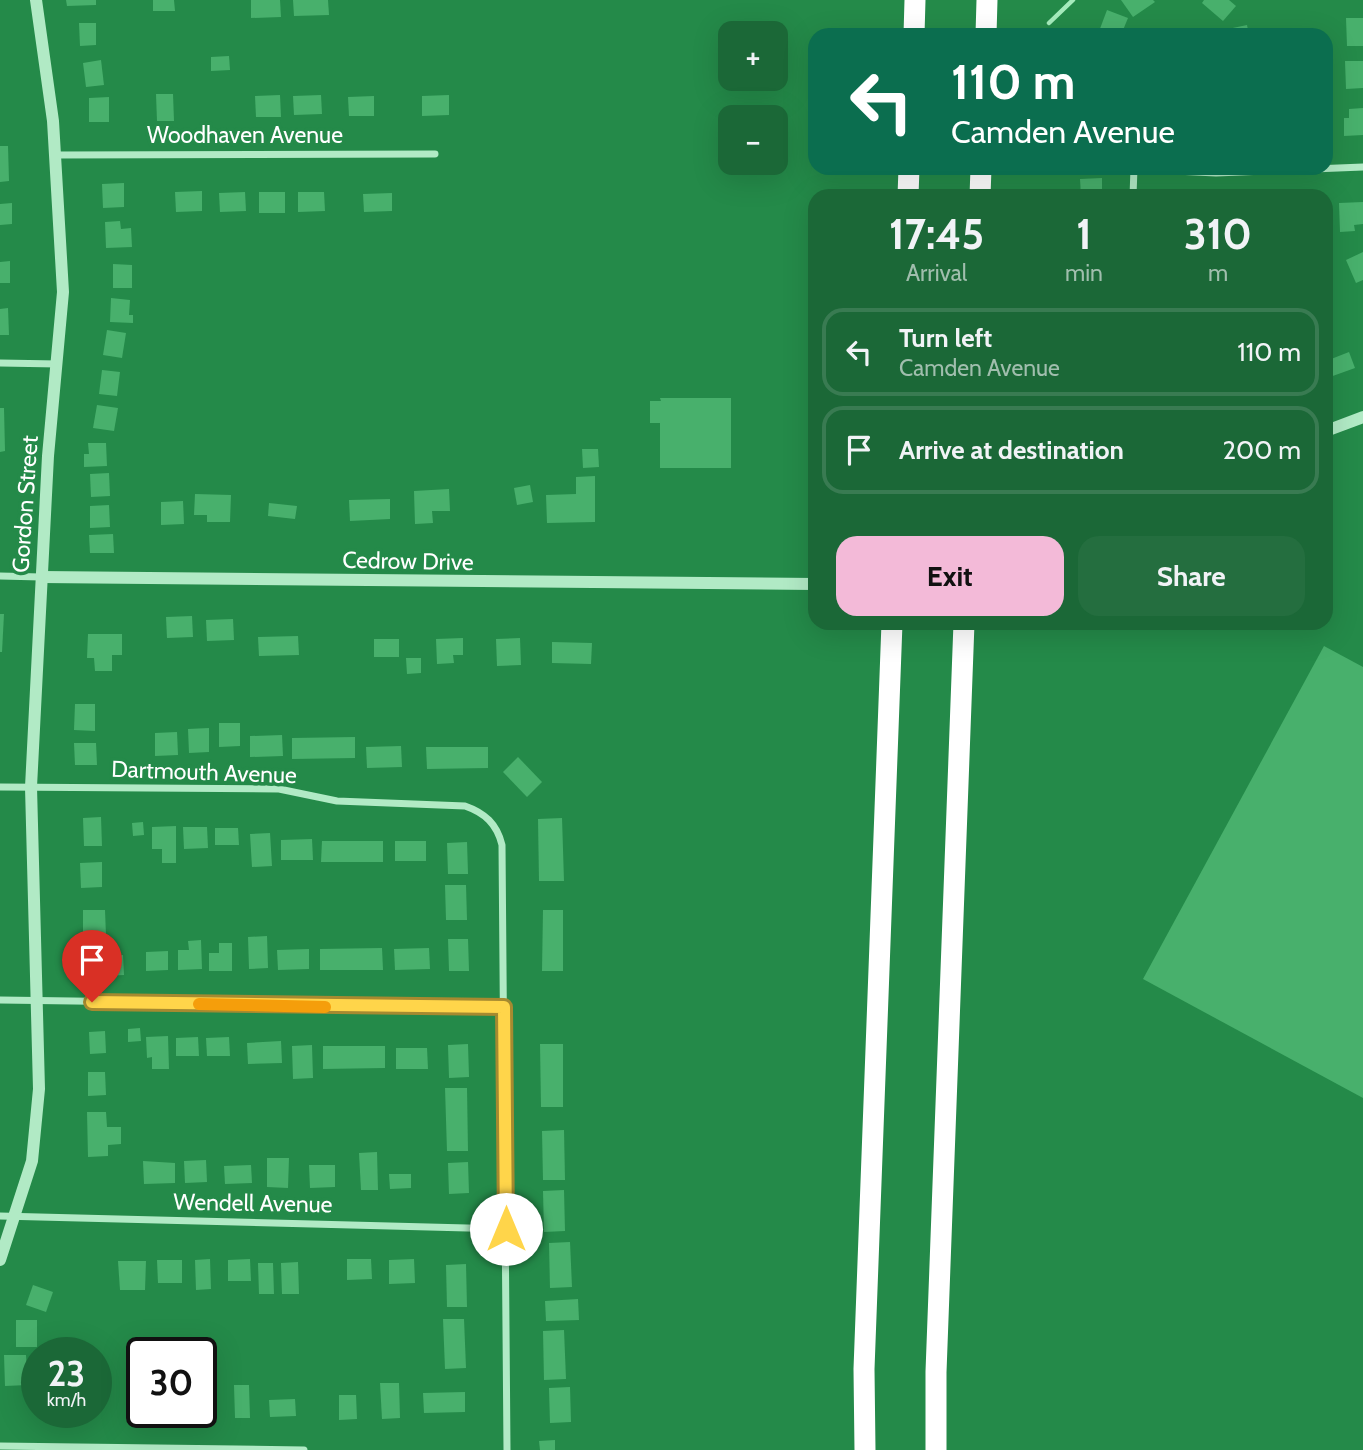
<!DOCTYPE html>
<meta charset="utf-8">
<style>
body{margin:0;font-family:Cabin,sans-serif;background:#246e3f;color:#f1f3f6;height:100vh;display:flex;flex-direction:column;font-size:26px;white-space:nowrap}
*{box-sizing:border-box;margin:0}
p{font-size:23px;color:#a0bead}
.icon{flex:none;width:38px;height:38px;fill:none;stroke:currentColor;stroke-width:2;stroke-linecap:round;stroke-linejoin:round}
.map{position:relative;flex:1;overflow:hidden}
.sheet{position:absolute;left:808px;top:189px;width:525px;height:441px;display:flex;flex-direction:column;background:#1b6837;border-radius:21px;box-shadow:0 7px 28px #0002}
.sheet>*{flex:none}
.banner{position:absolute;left:808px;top:28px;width:525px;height:147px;border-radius:21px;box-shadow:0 7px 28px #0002;background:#0b6e4f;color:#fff;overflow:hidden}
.fabs{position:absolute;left:718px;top:21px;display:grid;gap:14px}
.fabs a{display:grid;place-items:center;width:70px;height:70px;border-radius:14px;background:#1b6837;box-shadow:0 7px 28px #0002;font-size:35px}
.speed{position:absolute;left:21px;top:1337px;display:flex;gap:14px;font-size:35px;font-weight:700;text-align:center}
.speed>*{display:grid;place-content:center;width:91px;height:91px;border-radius:50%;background:#1b6837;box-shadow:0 7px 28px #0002;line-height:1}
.speed small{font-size:18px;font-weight:400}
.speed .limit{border:4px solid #111;border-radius:10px;background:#fff;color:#111}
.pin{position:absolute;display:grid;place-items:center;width:60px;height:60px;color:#fff;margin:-72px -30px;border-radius:50% 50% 50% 0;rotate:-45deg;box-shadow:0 0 7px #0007}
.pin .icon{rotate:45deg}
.me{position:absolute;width:77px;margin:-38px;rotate:0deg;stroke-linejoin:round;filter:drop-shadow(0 0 5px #0008)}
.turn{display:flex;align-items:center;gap:24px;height:147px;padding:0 28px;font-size:32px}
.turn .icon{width:91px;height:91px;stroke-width:2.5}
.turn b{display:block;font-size:49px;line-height:60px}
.eta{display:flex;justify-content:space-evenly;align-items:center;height:119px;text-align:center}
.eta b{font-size:42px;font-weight:700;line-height:49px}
.button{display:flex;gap:14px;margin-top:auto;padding:14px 28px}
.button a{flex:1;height:80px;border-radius:21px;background:#f3bad8;color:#111;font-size:28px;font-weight:700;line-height:80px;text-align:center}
.button a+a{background:#246e3f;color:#f1f3f6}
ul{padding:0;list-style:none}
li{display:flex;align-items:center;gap:21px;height:88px;margin:0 14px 10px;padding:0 14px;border:4px solid #397b52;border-radius:21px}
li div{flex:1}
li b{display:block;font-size:26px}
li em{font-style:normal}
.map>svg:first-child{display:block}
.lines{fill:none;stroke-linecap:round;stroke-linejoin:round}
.stream{stroke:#a5ebbc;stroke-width:4.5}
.building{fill:#48b06c}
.minor{stroke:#b1eac5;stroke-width:7}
.tertiary{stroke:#b1eac5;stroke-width:12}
.motorway{stroke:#fff;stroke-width:21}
.route-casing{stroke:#a68a30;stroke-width:18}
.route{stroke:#ffd54a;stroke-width:12}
.slow{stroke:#f59e0b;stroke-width:12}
.labels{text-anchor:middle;stroke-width:7;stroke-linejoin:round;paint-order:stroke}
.street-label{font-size:23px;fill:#fff;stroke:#248a49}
</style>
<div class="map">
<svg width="1363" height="1450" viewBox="0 0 1363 1450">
<rect width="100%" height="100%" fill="#248a49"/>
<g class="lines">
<polyline class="stream" points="1049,23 1073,0"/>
</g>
<g class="building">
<polygon points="66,0 96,0 96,5 67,6"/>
<polygon points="153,0 174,0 175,11 153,11"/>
<polygon points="251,0 280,0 281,17 251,18"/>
<polygon points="293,0 328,0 329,15 294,16"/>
<polygon points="1121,0 1153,0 1155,2 1133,17"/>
<polygon points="1204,0 1229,0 1236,6 1223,21 1202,3"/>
<polygon points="1107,10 1128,18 1121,35 1098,34"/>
<polygon points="1346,18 1363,18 1363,46 1347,46"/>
<polygon points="79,23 96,23 96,45 80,46"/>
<polygon points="1247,25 1249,35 1229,35 1228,29"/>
<polygon points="229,56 230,70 211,71 211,57"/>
<polygon points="101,60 104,85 86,87 83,63"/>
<polygon points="1345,61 1363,61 1363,88 1346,89"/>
<polygon points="156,94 173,94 174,121 157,121"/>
<polygon points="280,95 281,117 256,117 255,96"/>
<polygon points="321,95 322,114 294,115 293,96"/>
<polygon points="449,95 449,115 422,116 422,96"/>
<polygon points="374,96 374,116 349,116 348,97"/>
<polygon points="109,97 109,122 89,122 89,98"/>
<polygon points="1363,108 1363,135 1344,136 1344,118 1349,118 1349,109"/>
<polygon points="0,146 8,146 9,181 0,182"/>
<polygon points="1102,178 1102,196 1081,196 1080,179"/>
<polygon points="124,183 124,207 103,208 102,184"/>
<polygon points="202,191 202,211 176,212 175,192"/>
<polygon points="245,192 246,211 220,212 219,193"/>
<rect x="259" y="192" width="26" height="21"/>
<polygon points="298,192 324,192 325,211 298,212"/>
<polygon points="392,193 392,211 364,212 363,194"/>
<polygon points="1363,202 1363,224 1354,225 1355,231 1340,232 1339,203"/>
<polygon points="12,203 12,224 0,225 0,204"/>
<polygon points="120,221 121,229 131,228 132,247 106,248 105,222"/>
<polygon points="1363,252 1363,280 1356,283 1346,260"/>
<polygon points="10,261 10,283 0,283 0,262"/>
<polygon points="113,264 132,265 132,288 113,288"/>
<polygon points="111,298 130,300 129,315 133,315 133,323 110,322"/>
<polygon points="8,308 9,335 0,335 0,309"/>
<polygon points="107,330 126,333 122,358 103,355"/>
<polygon points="1349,352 1355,368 1330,377 1326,361"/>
<polygon points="102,370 120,372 117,396 99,394"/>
<polygon points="660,398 731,398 731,468 660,468 660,423 650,423 650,401 661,401"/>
<polygon points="97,405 118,408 114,431 93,428"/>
<polygon points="0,408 4,408 5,451 0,452"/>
<polygon points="88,443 106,443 107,466 84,467 84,454 89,454"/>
<polygon points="582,449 598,449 599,467 583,468"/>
<polygon points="109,473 110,496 91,497 90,474"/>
<polygon points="595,476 595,522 547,523 546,495 576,494 576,477"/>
<polygon points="530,485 533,502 517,505 514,488"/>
<polygon points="449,489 450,511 432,511 433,523 415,524 414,491"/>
<polygon points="195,494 231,495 230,522 207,522 207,515 194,515"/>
<polygon points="390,499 390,519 350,521 349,500"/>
<polygon points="183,501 184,524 161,525 161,502"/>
<polygon points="269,503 297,506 295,519 268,516"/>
<polygon points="109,505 110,527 90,528 90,506"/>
<polygon points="113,534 114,553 90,553 89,535"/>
<polygon points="0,614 4,614 2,652 0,652"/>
<polygon points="192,616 193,637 167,638 166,617"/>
<polygon points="233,619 234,640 207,641 206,620"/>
<polygon points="88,634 122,634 122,655 112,655 112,671 95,671 94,658 87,658"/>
<polygon points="298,636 299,655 259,656 258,637"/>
<polygon points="463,638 463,655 453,655 454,663 437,664 436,639"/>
<polygon points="520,638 521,665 497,666 496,639"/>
<rect x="374" y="639" width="25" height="18"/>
<polygon points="552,642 592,643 591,664 552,663"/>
<polygon points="1324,646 1363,667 1363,1098 1143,979"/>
<polygon points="406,658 421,658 421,673 407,674"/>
<polygon points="75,704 95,704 95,731 74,730"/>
<polygon points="219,723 240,723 240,746 219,747"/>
<polygon points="209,728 209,752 189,753 188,729"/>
<polygon points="177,732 178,755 155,756 155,733"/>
<polygon points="282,735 283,756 250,757 250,736"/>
<polygon points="355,737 355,758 292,759 292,738"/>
<polygon points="74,743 96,743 97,765 75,765"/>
<polygon points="401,746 402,767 367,768 366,747"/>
<polygon points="426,747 488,747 488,768 427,769"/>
<polygon points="518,757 542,782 527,797 503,772"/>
<polygon points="101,817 102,846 84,846 83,818"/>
<polygon points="562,818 564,881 539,881 538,819"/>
<polygon points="143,822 144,835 133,836 132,823"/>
<polygon points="176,826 176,863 162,863 162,849 152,849 152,827"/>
<polygon points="183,827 207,827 208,848 184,849"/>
<polygon points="215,828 238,828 239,845 215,845"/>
<polygon points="270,833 272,866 252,867 250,834"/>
<polygon points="312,839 313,860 281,860 281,840"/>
<polygon points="322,841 383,841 383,862 321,862"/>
<rect x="395" y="841" width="31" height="20"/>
<polygon points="467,842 468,874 448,874 447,843"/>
<polygon points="102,862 102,887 81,888 80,863"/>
<polygon points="445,885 466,885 467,920 446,920"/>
<polygon points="83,910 105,910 106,936 83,937"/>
<polygon points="543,910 563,910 563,971 542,971"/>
<polygon points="267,936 268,968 249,969 248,937"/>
<polygon points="448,939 468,939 469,971 449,971"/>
<polygon points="201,940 202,969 178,970 178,950 189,950 188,941"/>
<polygon points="219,943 232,943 232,971 209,971 209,953 219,953"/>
<polygon points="382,948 383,970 320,970 320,949"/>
<polygon points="429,948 430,969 395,970 394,949"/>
<polygon points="309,949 309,969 278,970 277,950"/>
<polygon points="168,951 168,970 146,971 146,952"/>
<polygon points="123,955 124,975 85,977 85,957"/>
<polygon points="140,1028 141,1041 128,1042 128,1029"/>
<polygon points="105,1031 106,1053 90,1054 89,1032"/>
<polygon points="168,1036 169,1069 152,1069 152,1057 147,1058 146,1037"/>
<polygon points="198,1037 199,1056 176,1056 176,1038"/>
<polygon points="229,1037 230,1056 207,1056 206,1038"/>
<polygon points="281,1041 282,1063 248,1064 247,1043"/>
<polygon points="468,1044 469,1077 449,1078 448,1045"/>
<polygon points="540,1044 563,1044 563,1107 541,1107"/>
<polygon points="312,1045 313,1078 293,1079 292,1046"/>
<polygon points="323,1046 385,1046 385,1068 323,1069"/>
<polygon points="396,1048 427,1048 428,1069 396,1069"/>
<polygon points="88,1072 105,1072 106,1095 88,1096"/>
<polygon points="445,1088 467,1088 468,1151 447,1151"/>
<polygon points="87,1112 106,1112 107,1127 121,1127 121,1144 108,1145 108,1156 88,1157"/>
<polygon points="564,1130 565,1180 543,1180 542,1131"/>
<polygon points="377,1152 378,1190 361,1190 359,1153"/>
<polygon points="267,1158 289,1158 288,1188 267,1187"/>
<polygon points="206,1160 207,1182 185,1183 184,1161"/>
<polygon points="143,1161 175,1163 175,1183 144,1184"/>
<polygon points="468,1162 469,1193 449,1194 448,1163"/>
<polygon points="251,1165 252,1183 225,1184 224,1166"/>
<polygon points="309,1165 335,1165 335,1187 310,1188"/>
<polygon points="389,1174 411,1174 411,1188 390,1189"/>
<polygon points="564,1190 565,1231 544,1232 543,1191"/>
<polygon points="570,1242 572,1287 550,1288 549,1243"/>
<polygon points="210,1259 211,1289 196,1290 195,1260"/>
<polygon points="250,1259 251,1281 228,1281 228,1260"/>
<polygon points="347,1259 371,1259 372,1279 347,1280"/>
<polygon points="414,1259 415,1283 389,1284 389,1260"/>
<polygon points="157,1260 182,1260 182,1283 158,1283"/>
<polygon points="118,1261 146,1261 145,1290 120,1290"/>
<polygon points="298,1262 299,1294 282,1294 281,1263"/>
<polygon points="258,1263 273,1263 274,1294 259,1294"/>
<polygon points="466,1264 467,1307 447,1307 446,1265"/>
<polygon points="33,1285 53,1292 46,1312 26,1305"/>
<polygon points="578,1299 579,1320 546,1321 545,1301"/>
<polygon points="443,1319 464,1319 466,1368 445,1369"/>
<rect x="16" y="1320" width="21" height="27"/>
<polygon points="564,1330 566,1379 544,1380 543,1331"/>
<polygon points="4,1355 26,1355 28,1385 5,1386"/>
<polygon points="380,1383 399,1383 400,1418 382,1419"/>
<polygon points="234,1385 249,1385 250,1418 235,1418"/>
<polygon points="570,1387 571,1422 550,1423 549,1388"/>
<polygon points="201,1392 214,1392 214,1415 189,1416 189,1412 201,1412"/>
<polygon points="465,1392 465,1412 424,1413 423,1393"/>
<polygon points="339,1395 356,1395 357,1419 339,1420"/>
<polygon points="295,1399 296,1416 270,1417 269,1400"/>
<polygon points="157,1412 182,1412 182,1417 157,1418"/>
<polygon points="555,1440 555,1450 540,1450 539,1441"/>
</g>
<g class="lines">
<g class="minor">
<polyline points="55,155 435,154"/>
<polyline points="1134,169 1216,173 1363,167"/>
<polyline points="1133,196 1134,168"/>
<polyline points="0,363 58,364"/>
<polyline points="0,576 41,577"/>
<path d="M0,787L279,789L337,801L465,806C485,813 497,824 502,845L507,1450"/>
<polyline points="0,1000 504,1007"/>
<polyline points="0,1216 506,1229"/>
<polyline points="0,1446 304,1450"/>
</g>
<g class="tertiary">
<polyline points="1326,431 1363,417"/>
<polyline points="41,577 816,584"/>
<polyline points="0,1260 32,1161 39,1089 31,787 48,456 63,292 53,121 36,0"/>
</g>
<g class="motorway">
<polyline points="914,35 915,0"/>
<polyline points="986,35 987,0"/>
<polyline points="908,196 909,168"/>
<polyline points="980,196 981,168"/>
<polyline points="865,1450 864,1369 892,623"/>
<polyline points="936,1450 936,1372 964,623"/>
</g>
</g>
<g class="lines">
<g class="route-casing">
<polyline id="route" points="92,1002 504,1007 506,1229"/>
</g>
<use href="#route" class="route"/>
<polyline class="slow" points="199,1004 325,1007"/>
</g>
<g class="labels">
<g class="street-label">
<text x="245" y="143">Woodhaven Avenue</text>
<text transform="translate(25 504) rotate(-86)" y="8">Gordon Street</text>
<text transform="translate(408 561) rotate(1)" y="8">Cedrow Drive</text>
<text transform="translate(204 772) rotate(2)" y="8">Dartmouth Avenue</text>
<text transform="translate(253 1203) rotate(1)" y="8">Wendell Avenue</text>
</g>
</g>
</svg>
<div class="fabs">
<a>+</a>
<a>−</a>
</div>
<div class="speed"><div>23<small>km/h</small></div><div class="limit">30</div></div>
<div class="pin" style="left:92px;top:1002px;background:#d93025"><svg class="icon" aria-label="arrive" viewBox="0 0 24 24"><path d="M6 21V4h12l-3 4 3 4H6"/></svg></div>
<svg class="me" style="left:506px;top:1229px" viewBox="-20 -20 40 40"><circle r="19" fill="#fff"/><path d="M0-13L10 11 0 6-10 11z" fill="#ffd54a"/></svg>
<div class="banner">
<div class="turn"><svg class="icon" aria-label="left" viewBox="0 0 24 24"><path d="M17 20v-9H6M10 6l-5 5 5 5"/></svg><div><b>110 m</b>Camden Avenue</div></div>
</div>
<section class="sheet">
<div class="eta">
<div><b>17:45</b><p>Arrival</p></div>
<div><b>1</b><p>min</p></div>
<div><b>310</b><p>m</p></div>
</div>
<ul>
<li><svg class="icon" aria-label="left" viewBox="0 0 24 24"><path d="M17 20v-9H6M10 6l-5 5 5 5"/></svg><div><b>Turn left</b><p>Camden Avenue</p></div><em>110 m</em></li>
<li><svg class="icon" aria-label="arrive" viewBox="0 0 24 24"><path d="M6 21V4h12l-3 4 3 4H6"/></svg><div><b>Arrive at destination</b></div><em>200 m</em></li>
</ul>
<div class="button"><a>Exit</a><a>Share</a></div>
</section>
</div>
